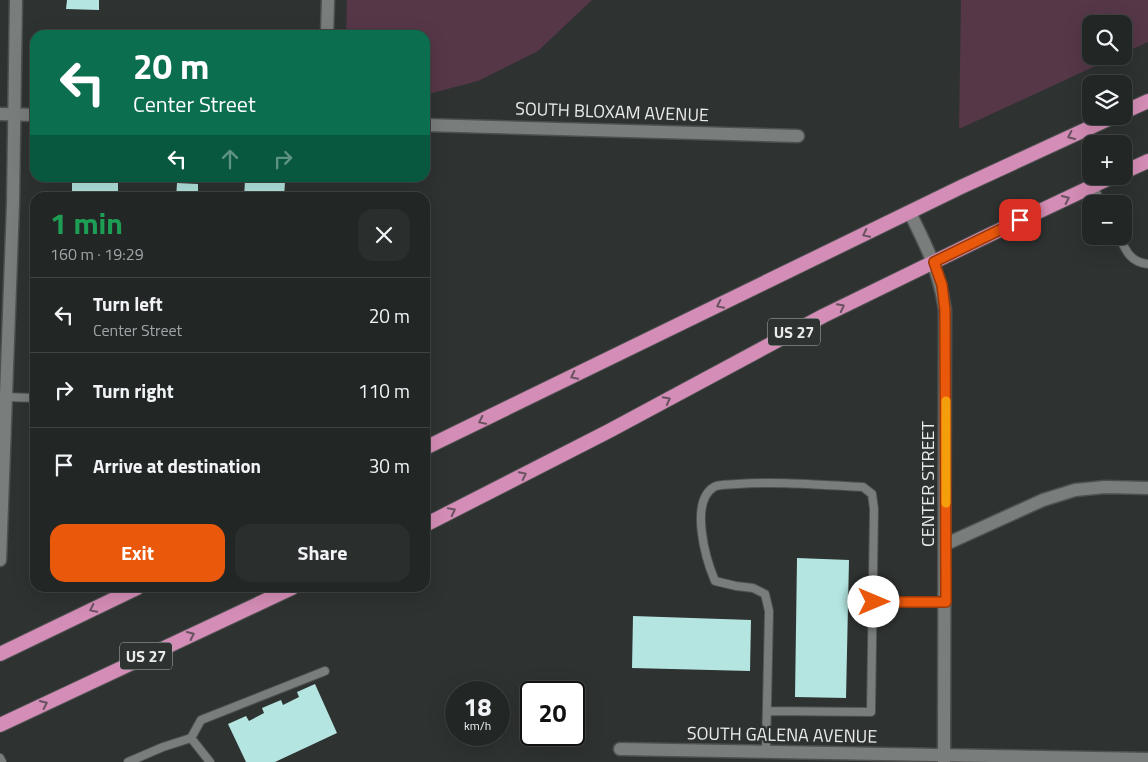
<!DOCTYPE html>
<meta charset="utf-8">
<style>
body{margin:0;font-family:"Titillium Web",sans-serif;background:#2a2e2d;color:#f1f3f6;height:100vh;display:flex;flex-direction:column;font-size:19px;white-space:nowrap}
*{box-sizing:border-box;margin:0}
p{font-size:16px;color:#a2a5a7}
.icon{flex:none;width:28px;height:28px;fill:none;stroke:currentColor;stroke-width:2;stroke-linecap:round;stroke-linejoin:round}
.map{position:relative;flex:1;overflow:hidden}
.details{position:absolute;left:30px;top:192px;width:400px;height:400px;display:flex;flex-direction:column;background:#222625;border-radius:15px;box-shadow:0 5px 20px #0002,0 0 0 1px #3f4342}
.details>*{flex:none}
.banner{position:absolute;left:30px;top:30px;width:400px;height:152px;border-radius:15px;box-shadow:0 5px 20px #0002,0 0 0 1px #3f4342;background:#0b6e4f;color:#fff;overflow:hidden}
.buttons{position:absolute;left:1082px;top:15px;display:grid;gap:10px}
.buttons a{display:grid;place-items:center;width:50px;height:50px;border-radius:10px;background:#222625;box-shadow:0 5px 20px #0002,0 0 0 1px #3f4342;font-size:25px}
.speed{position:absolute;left:445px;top:681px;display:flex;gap:10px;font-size:25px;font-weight:700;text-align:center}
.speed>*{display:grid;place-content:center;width:65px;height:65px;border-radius:50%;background:#222625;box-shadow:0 5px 20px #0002,0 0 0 1px #3f4342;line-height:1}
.speed small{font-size:12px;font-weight:400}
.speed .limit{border:2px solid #111;border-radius:8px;background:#fff;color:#111}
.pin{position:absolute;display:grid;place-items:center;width:42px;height:42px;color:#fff;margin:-21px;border-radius:10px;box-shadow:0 2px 8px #0006}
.me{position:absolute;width:55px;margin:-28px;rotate:90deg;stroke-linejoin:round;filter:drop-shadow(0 0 4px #0008)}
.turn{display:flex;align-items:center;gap:18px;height:105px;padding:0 20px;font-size:22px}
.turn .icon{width:65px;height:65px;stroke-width:2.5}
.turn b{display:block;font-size:35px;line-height:42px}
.lanes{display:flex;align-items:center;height:48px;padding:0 20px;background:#0003;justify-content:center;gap:25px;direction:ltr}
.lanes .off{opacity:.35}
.round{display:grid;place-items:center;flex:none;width:52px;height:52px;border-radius:15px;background:#2a2e2d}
.headline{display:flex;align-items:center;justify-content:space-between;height:85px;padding:0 20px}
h1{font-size:30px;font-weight:700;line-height:38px;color:#1e9e55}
.primary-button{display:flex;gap:10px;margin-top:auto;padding:10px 20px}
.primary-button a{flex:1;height:58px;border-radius:15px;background:#ea580c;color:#fff;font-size:20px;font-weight:700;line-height:58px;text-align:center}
.primary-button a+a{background:#2a2e2d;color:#f1f3f6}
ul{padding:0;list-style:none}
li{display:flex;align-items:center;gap:15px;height:75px;padding:0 20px;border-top:1px solid #3f4342}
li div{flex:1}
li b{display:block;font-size:19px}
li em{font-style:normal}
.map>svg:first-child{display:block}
.green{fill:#553748}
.building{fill:#b4e5e0}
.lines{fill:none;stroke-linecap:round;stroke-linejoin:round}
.service-casing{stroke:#4e5050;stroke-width:10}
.minor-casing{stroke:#4e5050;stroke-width:15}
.trunk-casing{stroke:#4e5050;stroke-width:16}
.service{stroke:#797d7c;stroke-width:8}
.minor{stroke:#797d7c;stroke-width:12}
.trunk{stroke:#d48db6;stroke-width:14}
.oneway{stroke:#685260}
.route-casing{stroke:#983908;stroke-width:12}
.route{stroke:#ea580c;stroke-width:9}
.slow{stroke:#f59e0b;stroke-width:9}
.labels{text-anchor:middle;stroke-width:5;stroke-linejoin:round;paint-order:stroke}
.shield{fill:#2e3231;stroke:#b1b4b3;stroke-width:1}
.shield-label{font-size:16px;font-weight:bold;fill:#e9ebeb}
.street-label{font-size:18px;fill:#e9ebeb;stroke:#2e3231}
</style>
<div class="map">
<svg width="1148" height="762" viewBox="0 0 1148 762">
<rect width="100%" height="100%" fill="#2e3231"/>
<g class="green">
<polygon points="347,0 592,0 538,51 478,81 425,95 425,35 346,35"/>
<polygon points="961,0 1148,0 1148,42 1124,53 1124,24 1091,24 1091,56 1117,56 959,129"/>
</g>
<g class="building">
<polygon points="67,0 99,0 99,10 66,9"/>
<polygon points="65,29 122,32 122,35 65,35"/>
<rect x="72" y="178" width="46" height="20"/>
<polygon points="245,180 285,182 284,198 244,198"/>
<polygon points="177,183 198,184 198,198 176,198"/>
<polygon points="797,558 849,560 846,698 795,697"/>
<polygon points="633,616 751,620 750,671 632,668"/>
<polygon points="315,684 337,733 275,762 246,762 228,724 246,716 249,721 264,713 262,708 281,700 283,705 299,697 297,692"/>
</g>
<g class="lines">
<g class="service-casing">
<g id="service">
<polyline points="1093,186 1102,204"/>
<path d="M1119,236C1126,251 1130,262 1148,264"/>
<polyline points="6,397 35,398"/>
<polyline points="874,602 946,602"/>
<polyline points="191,738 201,720 325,671"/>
<path d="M766,751L769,611L765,594L753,588L736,586L715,581C706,560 689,502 714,487C719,484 730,485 737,484C779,481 822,485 863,487L872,494L874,509L871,712L767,711"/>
<polyline points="0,758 2,762"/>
<polyline points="128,762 163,747 191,738 210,762"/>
</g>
</g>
<g class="minor-casing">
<g id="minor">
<polyline points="327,35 328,0"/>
<polyline points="0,114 35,115"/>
<polyline points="425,125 798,136"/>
<path d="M910,213C927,247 939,271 945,310L944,762"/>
<polyline points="946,544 1043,500 1075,490 1105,487 1148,488"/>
<polyline points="0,560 13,204 16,0"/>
<polyline points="620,749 1148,759"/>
</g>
</g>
<g class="trunk-casing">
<g id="trunk">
<polyline points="1124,112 1148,101"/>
<polyline points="1124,172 1148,161"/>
<polyline points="425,448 961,187 1115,116"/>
<polyline points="425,525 609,431 823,316 985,237 1114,176"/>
<polyline points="0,654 137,588"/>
<polyline points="0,725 292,588"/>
</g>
</g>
<use href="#service" class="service"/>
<use href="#minor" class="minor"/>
<use href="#trunk" class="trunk"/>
</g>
<defs><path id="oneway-chevron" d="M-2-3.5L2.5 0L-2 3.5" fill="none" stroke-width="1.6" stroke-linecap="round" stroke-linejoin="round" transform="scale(1.25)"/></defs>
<g class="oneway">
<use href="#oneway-chevron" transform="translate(1071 136) rotate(155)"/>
<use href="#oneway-chevron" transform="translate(1066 199) rotate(-25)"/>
<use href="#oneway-chevron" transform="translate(866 234) rotate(154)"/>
<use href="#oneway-chevron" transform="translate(720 305) rotate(154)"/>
<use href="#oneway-chevron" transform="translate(841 307) rotate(-27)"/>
<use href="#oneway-chevron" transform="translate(574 376) rotate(154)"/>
<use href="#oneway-chevron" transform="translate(667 400) rotate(-28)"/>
<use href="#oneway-chevron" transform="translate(482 421) rotate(154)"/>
<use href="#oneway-chevron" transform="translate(523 475) rotate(-26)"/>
<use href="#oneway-chevron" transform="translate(452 511) rotate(-27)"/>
<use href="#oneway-chevron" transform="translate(93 609) rotate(154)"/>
<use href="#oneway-chevron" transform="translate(191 635) rotate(-25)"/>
<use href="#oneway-chevron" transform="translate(44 704) rotate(-25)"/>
</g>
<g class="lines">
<g class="route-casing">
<polyline id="route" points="874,602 946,602 945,310 942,285 934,262 1020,220"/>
</g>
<use href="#route" class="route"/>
<polyline class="slow" points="946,401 946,503"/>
</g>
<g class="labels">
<g class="shield">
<rect x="768" y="318.5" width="52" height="27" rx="4"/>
<rect x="120" y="642.5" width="52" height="27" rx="4"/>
</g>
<g class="shield-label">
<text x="794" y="338">US 27</text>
<text x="146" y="662">US 27</text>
</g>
<g class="street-label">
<text transform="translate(612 112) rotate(2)" y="6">SOUTH BLOXAM AVENUE</text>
<text transform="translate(928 484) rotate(-90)" y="6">CENTER STREET</text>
<text transform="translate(782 735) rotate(1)" y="6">SOUTH GALENA AVENUE</text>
</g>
</g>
</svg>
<div class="buttons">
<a><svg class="icon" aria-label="search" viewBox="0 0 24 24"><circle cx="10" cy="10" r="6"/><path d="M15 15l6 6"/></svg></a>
<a><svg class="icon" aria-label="layers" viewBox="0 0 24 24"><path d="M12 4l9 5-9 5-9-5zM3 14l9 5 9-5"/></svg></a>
<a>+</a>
<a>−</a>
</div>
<div class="speed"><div>18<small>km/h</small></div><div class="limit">20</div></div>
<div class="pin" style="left:1020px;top:220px;background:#d93025"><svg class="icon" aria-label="arrive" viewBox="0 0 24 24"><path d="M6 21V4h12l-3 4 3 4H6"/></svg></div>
<svg class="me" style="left:874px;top:602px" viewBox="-20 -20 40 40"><circle r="19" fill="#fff"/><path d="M0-13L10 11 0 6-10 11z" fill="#ea580c"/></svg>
<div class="banner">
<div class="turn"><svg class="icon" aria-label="left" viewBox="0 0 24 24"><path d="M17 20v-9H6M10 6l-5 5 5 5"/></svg><div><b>20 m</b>Center Street</div></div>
<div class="lanes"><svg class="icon" aria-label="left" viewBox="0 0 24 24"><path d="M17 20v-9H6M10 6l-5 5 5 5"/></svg><svg class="icon off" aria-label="ahead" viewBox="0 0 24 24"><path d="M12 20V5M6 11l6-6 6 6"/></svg><svg class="icon off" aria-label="right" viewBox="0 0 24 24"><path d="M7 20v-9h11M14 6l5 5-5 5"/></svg></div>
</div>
<section class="details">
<div class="headline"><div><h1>1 min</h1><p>160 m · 19:29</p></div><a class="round"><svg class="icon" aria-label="close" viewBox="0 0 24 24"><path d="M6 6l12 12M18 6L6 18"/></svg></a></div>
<ul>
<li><svg class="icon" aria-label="left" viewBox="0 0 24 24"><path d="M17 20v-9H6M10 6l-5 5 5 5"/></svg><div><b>Turn left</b><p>Center Street</p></div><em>20 m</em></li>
<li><svg class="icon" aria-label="right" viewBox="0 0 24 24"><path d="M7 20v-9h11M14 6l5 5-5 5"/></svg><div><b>Turn right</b></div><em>110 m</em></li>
<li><svg class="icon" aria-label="arrive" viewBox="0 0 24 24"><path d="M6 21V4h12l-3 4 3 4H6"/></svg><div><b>Arrive at destination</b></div><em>30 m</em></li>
</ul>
<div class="primary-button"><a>Exit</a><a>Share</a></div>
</section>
</div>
